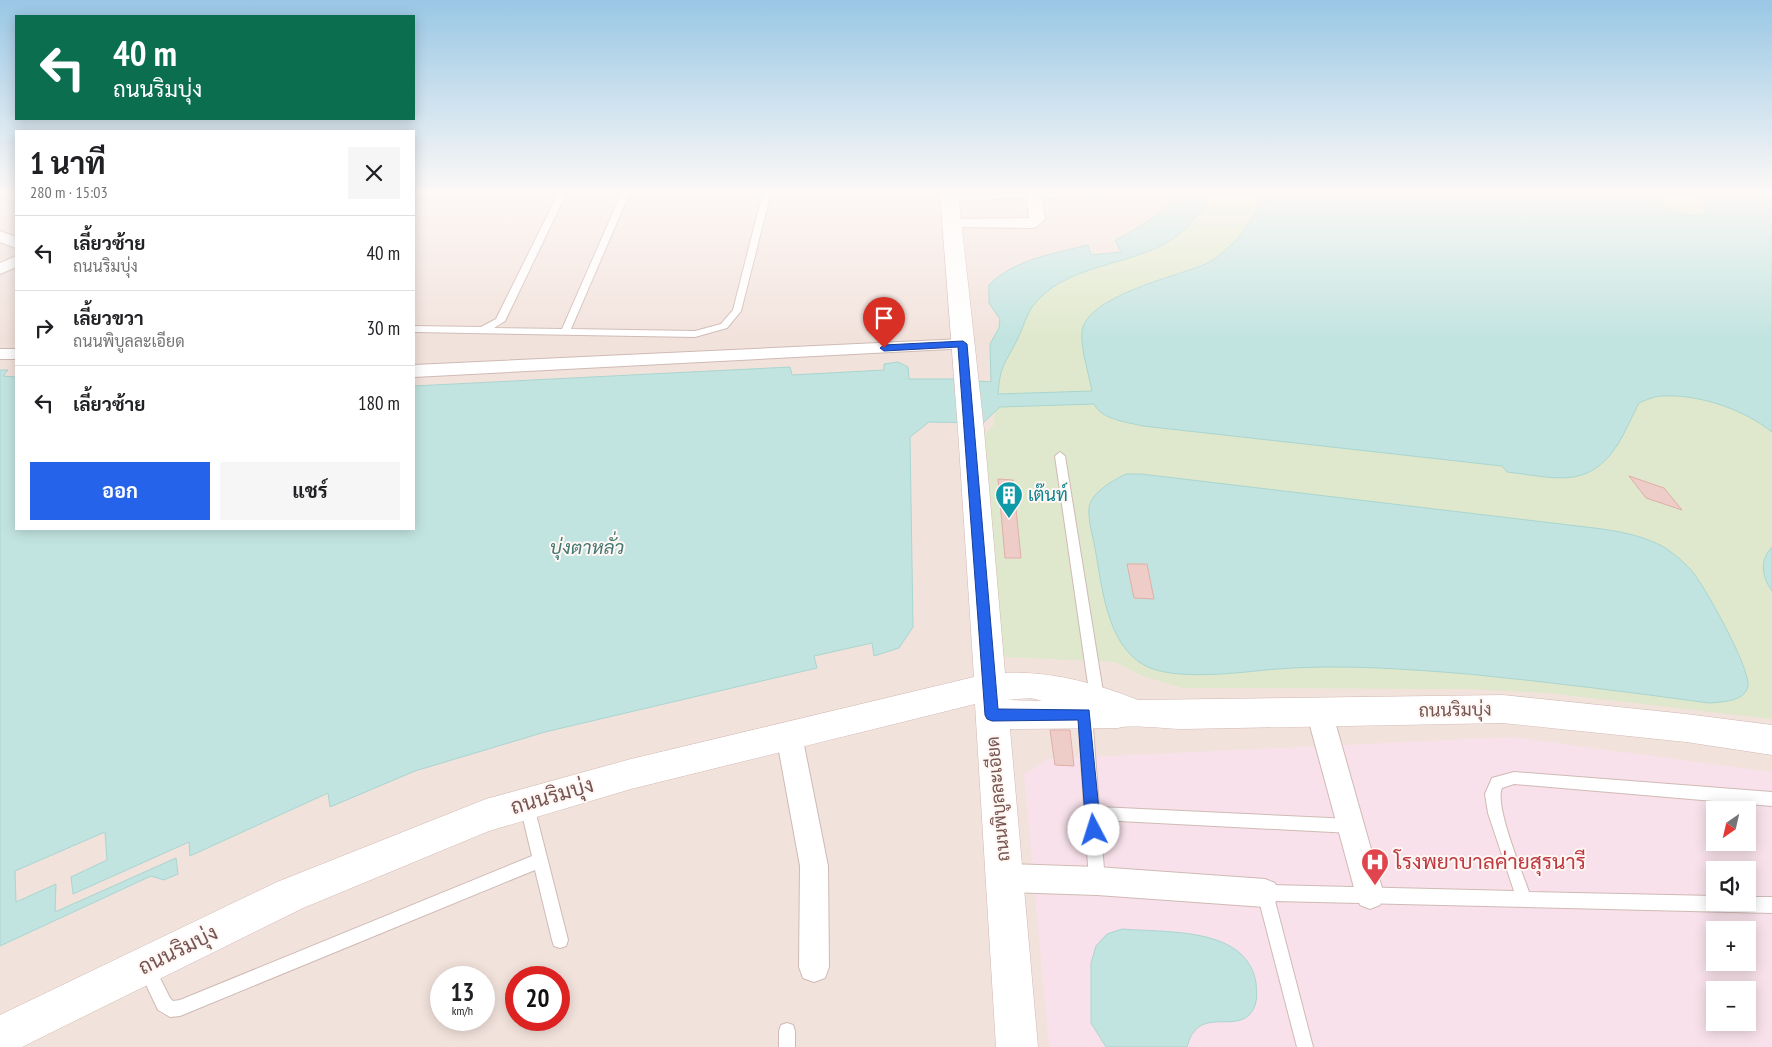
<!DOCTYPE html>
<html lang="th">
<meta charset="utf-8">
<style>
body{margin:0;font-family:"PT Sans Narrow",Sarabun,sans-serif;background:#f6f6f6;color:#202124;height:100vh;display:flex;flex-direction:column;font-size:19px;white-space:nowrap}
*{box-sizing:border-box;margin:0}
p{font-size:16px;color:#757577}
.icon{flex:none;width:28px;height:28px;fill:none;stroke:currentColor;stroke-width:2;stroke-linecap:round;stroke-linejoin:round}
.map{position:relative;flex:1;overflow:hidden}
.drawer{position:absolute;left:15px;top:130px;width:400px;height:400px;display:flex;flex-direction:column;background:#fff;border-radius:0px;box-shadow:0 2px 12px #0003}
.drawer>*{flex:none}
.hud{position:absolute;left:15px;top:15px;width:400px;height:105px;border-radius:0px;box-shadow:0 2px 12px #0003;background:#0b6e4f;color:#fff;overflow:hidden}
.needle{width:32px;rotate:214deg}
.tools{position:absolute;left:1706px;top:801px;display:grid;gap:10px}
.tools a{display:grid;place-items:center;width:50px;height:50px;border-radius:0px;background:#fff;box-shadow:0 2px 12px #0003;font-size:25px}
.speed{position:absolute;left:430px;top:966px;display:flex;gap:10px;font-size:25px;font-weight:700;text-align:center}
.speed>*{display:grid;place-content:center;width:65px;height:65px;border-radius:50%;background:#fff;box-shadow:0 2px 12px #0003;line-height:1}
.speed small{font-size:12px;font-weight:400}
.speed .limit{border:8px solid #d22;background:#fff;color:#111}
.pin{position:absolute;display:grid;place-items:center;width:42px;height:42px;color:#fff;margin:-51px -21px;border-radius:50% 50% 50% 0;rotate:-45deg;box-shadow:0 0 5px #0007}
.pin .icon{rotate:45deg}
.me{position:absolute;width:55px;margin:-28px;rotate:355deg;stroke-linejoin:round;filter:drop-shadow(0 0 4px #0008)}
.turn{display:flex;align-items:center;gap:18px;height:105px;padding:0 15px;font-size:22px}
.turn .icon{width:65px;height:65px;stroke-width:2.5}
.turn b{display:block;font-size:35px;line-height:42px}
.round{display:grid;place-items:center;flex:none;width:52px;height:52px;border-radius:0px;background:#f6f6f6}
.head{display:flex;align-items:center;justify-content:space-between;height:85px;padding:0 15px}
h1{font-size:30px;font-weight:700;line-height:38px}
.cta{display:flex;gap:10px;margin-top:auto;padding:10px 15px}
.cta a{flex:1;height:58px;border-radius:0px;background:#2563eb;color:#fff;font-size:20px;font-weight:700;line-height:58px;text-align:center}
.cta a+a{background:#f6f6f6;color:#202124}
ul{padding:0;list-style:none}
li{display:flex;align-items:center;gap:15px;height:75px;padding:0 15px;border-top:1px solid #e0e0e0}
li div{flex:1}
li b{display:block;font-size:19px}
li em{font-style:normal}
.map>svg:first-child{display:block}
.residential{fill:#f2e2dc;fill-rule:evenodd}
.medical{fill:#f8e1ea;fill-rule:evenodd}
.green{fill:#dfe8cc}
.water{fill:#c2e4e0;stroke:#a9d5d0}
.building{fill:#eeccc7;stroke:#dfafa8}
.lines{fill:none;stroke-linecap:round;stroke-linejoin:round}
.lane-casing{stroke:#cfbab5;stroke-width:2}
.street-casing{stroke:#cfbab5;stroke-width:2}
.secondary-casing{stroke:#d2b9b3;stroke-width:1}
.lane{fill:#fff;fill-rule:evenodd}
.street{fill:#fff;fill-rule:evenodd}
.secondary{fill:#fff;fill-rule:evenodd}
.route{fill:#2563eb;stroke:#184099}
.labels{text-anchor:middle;stroke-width:4;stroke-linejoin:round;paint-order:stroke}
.culture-label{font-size:18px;fill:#0d838f;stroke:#fef7f3;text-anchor:start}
.street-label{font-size:18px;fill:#755451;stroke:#fef7f3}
.water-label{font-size:19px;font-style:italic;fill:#457873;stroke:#fef7f3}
.near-street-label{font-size:21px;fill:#755451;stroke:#fef7f3}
.near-health-label{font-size:21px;fill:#be3a42;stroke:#fef7f3;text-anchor:start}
</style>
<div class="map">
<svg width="1772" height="1047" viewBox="0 0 1772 1047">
<rect width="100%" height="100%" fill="#fbf2ed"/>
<path class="residential" d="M0,192H16V529H414V192H1772V1047H0ZM1715,810H1748V842H1715ZM1715,870H1748V902H1715ZM1715,930H1748V962H1715ZM441,978H484V1020H441ZM516,978H559V1020H516ZM1715,990H1748V1022H1715Z"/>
<path class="medical" d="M1510,737L1772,772V1047H1049L1024,774L1048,759ZM1715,810H1748V842H1715ZM1715,870H1748V902H1715ZM1715,930H1748V962H1715ZM1715,990H1748V1022H1715Z"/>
<polygon class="green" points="1207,192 1772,192 1772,719 1548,693 1469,689 1183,688 1142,676 1115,662 1003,657 981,437 994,425 997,372 1026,307 1072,271 1136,253"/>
<g class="water">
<path d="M1179,192H1212C1202,208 1191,227 1174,238C1132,267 1064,263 1032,307C1026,316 1023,328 1018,338C1006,363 1000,364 998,394L1092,391C1089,375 1080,346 1082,331C1088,296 1174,277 1203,265C1211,262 1221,254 1228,248C1245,234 1256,211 1266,192H1643L1661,200L1656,203C1671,212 1687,218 1704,214L1706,206L1701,201L1698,192H1772V432C1743,409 1699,394 1662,396C1655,396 1646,400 1639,403C1632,416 1626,431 1618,444C1588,491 1554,477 1507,472L1502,466L1143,426C1127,422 1102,420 1094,404L1000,407L983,423L929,422L910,437L913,627L899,648L874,656L872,643L814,656L817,668L545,732L415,771L330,807L328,793L190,856L189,842L73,894L71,877L107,860L105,832L15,871L16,902L56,884L55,912L176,858L178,874L164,880L151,876L0,946V370H8L3,376L16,377V529H414V386L790,367L792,375L884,370V364L898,362L908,367L909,379H953L991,382L990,344L999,328L1000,319L989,303V285C1013,260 1055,253 1088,245L1091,255L1121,252L1115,240C1134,231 1169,210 1179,192Z"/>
<path d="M1126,474H1141L1569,525C1601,529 1633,531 1662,546C1672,552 1683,561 1691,570C1704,584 1751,670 1748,686C1745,702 1721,702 1709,703C1629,692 1549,682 1468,674C1405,669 1340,664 1277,669C1242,672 1174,682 1144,665C1105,643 1102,583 1094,543C1092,533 1088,519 1089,508C1091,492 1114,480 1126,474Z"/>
<path d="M1772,547V591C1762,577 1759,561 1772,547Z"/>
<path d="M1122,929C1166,933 1247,926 1256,983C1257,995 1258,1006 1249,1015C1232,1032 1197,1006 1187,1047H1106L1091,1023V963L1096,946L1107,934Z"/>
</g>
<g class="building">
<polygon points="1629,476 1664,488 1682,510 1646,498"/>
<polygon points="998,479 1013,480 1021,558 1005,558"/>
<polygon points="1127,564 1147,564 1154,599 1134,598"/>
<polygon points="1050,730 1070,730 1074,766 1055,765"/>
</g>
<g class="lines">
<g class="lane-casing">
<g id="lane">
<polygon points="559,192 567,192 505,321 494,328 562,329 622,192 630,192 571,329 695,331 721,324 733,310 763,192 771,192 741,311 727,328 695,337 414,332 414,326 481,327 496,319"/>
<polygon points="1060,452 1065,456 1104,698 1102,702 1097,704 1092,702 1090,698 1055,456"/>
<polygon points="1085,708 1090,710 1092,714 1099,807 1351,819 1356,821 1358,826 1356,831 1351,833 1100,820 1105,881 1102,886 1097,888 1092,886 1089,881 1078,714 1080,710"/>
<path d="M1514,772L1772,792V806L1514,784L1502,788C1494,805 1522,871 1529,892L1715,896V902H1748V897H1772V913L1275,901L1313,1047H1297L1257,893L1260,888L1265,885L1514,891L1488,813L1485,794L1492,778Z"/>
<polygon points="527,799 532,801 534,806 568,940 566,946 560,948 554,946 552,940 535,870 180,1016 170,1017 158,1010 138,968 140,962 146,960 152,962 170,998 173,1001 180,1000 532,856 520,806 522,801"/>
<polygon points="787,1023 793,1025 795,1031 795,1047 779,1047 779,1031 781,1025"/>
</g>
</g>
<g class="street-casing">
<g id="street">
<polygon points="974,192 1124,192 1117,196 1042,198 1045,219 1038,226 1033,228 947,227 944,224 947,221 952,219 1029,218 1027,198 949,201 942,197 949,193"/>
<polygon points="0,231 16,237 16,248 0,242"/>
<polygon points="16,256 16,267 0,274 0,263"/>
<polygon points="963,339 969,340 972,344 969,348 414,377 414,365"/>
<rect x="0" y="349" width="16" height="10"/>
<polygon points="1319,700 1328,703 1332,711 1384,895 1380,905 1370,909 1360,905 1356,895 1306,711 1310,703"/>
<polygon points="789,724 798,727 802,735 828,866 829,967 825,978 814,982 803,978 799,967 800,866 776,735 780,727"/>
<polygon points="1005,864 1097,867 1265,879 1275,883 1279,893 1275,903 1265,907 1097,895 1005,892 995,888 991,878 995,868"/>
</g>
</g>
<g class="secondary-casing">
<path id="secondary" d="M940,192H958L984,430L1005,673C1051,671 1095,683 1138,700L1503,695L1686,714L1772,725V755L1686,742L1503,723L1184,729C1169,729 1129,724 1118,728L1010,729L1038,1047H996L975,704L631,789L489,831L303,908L22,1047H0V1015L277,882L486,799L631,759L974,677L958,430ZM1031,698L1042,701L1007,700Z"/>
</g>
<use href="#lane" class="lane"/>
<use href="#street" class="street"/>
<use href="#secondary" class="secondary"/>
</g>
<linearGradient id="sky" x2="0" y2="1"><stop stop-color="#99c7e5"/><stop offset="0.57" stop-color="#fdf9f7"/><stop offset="1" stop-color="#fdf9f7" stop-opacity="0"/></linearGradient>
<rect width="1772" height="338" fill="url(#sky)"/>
<polygon class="route" points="963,341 967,344 998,709 1089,710 1101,830 1099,835 1094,837 1088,835 1086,830 1078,720 992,721 987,719 985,715 958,347 884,351 880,348 884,345"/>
<defs>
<g id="building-pin" transform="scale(1.4375)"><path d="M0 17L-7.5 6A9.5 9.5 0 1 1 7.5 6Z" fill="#0f9aa8" stroke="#fef7f3"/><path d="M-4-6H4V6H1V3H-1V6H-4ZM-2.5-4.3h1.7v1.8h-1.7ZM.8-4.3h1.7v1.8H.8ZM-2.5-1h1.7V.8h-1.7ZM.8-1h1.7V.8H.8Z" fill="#fff"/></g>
<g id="hospital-pin" transform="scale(1.4375)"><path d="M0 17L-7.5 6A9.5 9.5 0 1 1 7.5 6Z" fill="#e0444e" stroke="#fef7f3"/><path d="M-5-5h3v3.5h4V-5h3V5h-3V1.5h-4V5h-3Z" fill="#fff"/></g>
</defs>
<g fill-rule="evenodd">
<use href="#building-pin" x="1009" y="495"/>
<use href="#hospital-pin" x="1375" y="862"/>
</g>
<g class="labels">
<g class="culture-label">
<text x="1028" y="501">เต๊นท์</text>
</g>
<g class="street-label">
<text transform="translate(1455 710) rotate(-1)" y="6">ถนนริมบุ่ง</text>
<text transform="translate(998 799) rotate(-95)" y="6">ถนนพิบูลละเอียด</text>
</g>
<g class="water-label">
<text x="587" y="554">บุ่งตาหลั่ว</text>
</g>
<g class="near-street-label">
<text transform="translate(552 796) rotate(-16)" y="7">ถนนริมบุ่ง</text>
<text transform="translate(178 950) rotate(-26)" y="7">ถนนริมบุ่ง</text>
</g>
<g class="near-health-label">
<text x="1394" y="869">โรงพยาบาลค่ายสุรนารี</text>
</g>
</g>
</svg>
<div class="tools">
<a><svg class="needle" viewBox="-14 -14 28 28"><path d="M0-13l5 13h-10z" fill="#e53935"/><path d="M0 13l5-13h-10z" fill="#757577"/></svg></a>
<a><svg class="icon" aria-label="sound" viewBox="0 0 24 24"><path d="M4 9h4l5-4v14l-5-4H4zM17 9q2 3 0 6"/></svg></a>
<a>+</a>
<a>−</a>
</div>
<div class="speed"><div>13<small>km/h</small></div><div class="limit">20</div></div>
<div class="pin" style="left:884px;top:348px;background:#d93025"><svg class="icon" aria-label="arrive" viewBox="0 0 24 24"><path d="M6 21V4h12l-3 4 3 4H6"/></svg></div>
<svg class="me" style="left:1094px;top:830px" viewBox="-20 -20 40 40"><circle r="19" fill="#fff"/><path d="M0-13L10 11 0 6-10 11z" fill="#2563eb"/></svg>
<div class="hud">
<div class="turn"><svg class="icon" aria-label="left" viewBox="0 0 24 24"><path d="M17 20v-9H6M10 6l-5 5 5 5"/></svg><div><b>40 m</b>ถนนริมบุ่ง</div></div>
</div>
<section class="drawer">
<div class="head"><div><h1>1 นาที</h1><p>280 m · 15:03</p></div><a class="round"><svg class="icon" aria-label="close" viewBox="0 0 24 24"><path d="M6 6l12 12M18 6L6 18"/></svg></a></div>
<ul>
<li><svg class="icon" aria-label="left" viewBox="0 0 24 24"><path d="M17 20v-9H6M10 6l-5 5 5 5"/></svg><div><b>เลี้ยวซ้าย</b><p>ถนนริมบุ่ง</p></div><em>40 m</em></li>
<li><svg class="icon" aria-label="right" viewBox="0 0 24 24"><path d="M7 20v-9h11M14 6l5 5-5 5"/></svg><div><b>เลี้ยวขวา</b><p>ถนนพิบูลละเอียด</p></div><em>30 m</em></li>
<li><svg class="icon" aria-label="left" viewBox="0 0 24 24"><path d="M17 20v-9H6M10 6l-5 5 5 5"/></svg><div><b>เลี้ยวซ้าย</b></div><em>180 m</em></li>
</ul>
<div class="cta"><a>ออก</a><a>แชร์</a></div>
</section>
</div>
